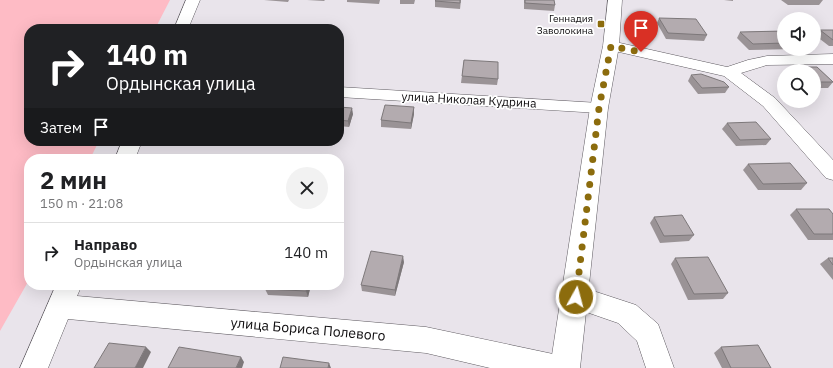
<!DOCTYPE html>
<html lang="ru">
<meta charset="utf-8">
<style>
body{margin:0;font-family:"IBM Plex Sans",sans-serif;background:#f2f2f2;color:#202124;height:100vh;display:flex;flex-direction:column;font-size:15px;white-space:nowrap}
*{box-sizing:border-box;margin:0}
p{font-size:13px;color:#757577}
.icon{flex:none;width:22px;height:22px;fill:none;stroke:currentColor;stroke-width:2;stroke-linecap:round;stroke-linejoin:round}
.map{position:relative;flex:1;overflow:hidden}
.details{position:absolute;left:24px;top:154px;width:320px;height:136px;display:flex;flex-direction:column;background:#fff;border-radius:16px;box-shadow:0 4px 16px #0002}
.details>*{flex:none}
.top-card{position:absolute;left:24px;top:24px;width:320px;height:122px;border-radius:16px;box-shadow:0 4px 16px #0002;background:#202124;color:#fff;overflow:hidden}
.controls{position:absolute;left:777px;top:12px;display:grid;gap:8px}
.controls a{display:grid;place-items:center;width:44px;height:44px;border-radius:50%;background:#fff;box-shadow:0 4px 16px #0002;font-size:20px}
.pin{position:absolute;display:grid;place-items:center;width:34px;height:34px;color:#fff;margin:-41px -17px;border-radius:50% 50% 50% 0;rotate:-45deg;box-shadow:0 0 4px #0007}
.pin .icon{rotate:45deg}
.me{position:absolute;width:44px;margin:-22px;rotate:7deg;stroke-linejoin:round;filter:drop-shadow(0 0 3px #0008)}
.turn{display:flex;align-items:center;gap:14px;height:84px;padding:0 16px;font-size:18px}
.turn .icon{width:52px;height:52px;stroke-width:2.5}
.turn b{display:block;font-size:28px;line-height:34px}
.then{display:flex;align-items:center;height:38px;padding:0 16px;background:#0003;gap:8px;font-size:15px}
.round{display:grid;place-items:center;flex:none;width:42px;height:42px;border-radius:21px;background:#f2f2f2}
.headline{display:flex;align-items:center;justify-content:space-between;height:68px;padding:0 16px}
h1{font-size:24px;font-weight:800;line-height:30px}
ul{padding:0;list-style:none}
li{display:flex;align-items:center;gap:12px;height:60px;padding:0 16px;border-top:1px solid #e0e0e0}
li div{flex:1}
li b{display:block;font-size:15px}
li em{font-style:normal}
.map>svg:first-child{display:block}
.green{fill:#febbc5}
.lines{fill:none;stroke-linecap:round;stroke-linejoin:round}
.minor-casing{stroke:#5f5b61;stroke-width:1}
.secondary-casing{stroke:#5f5b61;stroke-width:1}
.minor{fill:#fff;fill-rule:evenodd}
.secondary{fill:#fff;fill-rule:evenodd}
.wall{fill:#9a9396}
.shaded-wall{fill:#7d787a}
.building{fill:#b3abaf;stroke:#7d787a}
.route{stroke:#8c6c0d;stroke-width:7;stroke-dasharray:0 12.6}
.poi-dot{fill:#8c6c0d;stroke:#fff;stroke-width:1.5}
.labels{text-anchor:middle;stroke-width:3.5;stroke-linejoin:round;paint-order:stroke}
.far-poi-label{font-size:10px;fill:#0e0c0e;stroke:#fff;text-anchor:end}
.street-label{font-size:12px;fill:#0e0c0e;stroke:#fff}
.near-street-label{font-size:14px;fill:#0e0c0e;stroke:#fff}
</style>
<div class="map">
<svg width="833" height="368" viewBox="0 0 833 368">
<rect width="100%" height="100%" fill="#e9e4eb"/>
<polygon class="green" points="0,0 170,0 155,29 29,29 29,141 99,141 90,159 29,159 29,280 0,331"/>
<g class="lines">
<g class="minor-casing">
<g id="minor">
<polygon points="186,0 200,0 188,29 174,29"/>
<polygon points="611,41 727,67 748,60 767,56 833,54 833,64 767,65 741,73 775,98 833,160 833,180 826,178 763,106 724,76 606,49 603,46 606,43"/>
<polygon points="339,87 599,103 605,104 608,108 605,112 599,113 339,97"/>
<polygon points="122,141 142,141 135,159 115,159"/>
<polygon points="56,285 82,285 77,296 426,327 553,354 563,358 567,368 490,368 426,353 68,319 48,368 20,368"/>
<polygon points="575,285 636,305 658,324 674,368 646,368 637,341 618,323 566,305 562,297 566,289"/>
</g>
</g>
<g class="secondary-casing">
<polygon id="secondary" points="608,0 622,0 619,46 608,108 580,368 550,368 590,108 603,46"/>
</g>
<use href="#minor" class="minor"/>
<use href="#secondary" class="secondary"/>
</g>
<g class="wall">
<polygon points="264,0 289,0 288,2"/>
<polygon points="307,0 325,0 324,1"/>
<polygon points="347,0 380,0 379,4 347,2"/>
<polygon points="400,0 415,0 414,4 400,4"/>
<polygon points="461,0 460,9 435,7 435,1"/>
<polygon points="524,0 554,0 555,5 554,11 524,9"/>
<polygon points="724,0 733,0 733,1"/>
<polygon points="781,0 823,0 819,5 788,5"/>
<polygon points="659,18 707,35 704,41 666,39 657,23"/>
<polygon points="820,30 833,30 833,46 829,46 816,36"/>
<polygon points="784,31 784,49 794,49 749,50 737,38 740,32"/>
<polygon points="464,60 498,79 497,85 461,83"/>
<polygon points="795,67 817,67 833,82 828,88 814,88 814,71 792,71"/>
<polygon points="691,75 729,87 725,93 698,94 688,81"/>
<polygon points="339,107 353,114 349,127 339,126"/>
<polygon points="414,107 414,114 411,129 381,127 381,120"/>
<polygon points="727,123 771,139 766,145 736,146 722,129"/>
<polygon points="748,164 807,183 801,190 758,190 743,170"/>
<polygon points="796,209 833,214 833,240 808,240 790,215"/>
<polygon points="654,217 694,235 689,241 660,243 650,223"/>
<polygon points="675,258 728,293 723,299 688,300 671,264"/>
<polygon points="828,258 833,258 833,280 820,264"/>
<polygon points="404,262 395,296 362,291 361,285"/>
<polygon points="311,285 308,297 268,295 265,289"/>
<polygon points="721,347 771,368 722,368 714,353"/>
</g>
<g class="shaded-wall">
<polygon points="414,107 414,114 411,129 411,123"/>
<polygon points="352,108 353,114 349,127 348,121"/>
<polygon points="403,256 404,262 395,296 395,290"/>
<polygon points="308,285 311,285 308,297 306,291"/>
<polygon points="146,347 151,352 143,368 135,368"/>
<polygon points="241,357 244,362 242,368 236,368"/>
<polygon points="329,363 331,368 328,368"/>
</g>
<g class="building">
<polygon points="436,0 460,0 460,3 435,1"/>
<polygon points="525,0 554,0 555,5 525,3"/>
<polygon points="659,18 696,19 707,35 668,33"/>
<polygon points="820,30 833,30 833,40"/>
<polygon points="784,31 784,43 753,44 740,32"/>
<polygon points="464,60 498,62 498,79 462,76"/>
<polygon points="795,67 817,67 833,82 814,82 814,71 799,71"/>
<polygon points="701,74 724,82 729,87 702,88 691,75"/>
<polygon points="385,105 414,107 411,123 381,120"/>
<polygon points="339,107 352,108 348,121 339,120"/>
<polygon points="756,122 771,139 740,140 727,123"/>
<polygon points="790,163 807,183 763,184 748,164"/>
<polygon points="796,209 829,209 833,214 833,234 814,234"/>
<polygon points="682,215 694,235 664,236 654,217"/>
<polygon points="371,251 403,256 395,290 361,285"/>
<polygon points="708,257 728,293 694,294 675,258"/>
<polygon points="828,258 833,258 833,265"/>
<polygon points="266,285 308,285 306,291 265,289"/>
<polygon points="109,343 146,347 135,368 94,368"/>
<polygon points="758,345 771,368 731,368 721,347"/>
<polygon points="179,347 241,357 236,368 168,368"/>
<polygon points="283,357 329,363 328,368 280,368"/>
</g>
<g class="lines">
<polyline class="route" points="576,297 599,108 611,46 641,52"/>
</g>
<rect class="poi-dot" x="597" y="20" width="8" height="8" rx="2"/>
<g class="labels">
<g class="far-poi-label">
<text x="593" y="22">Геннадия<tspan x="593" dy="12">Заволокина</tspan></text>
</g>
<g class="street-label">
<text transform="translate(469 100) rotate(3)" y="4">улица Николая Кудрина</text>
</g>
<g class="near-street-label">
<text transform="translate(308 329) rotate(5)" y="5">улица Бориса Полевого</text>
</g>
</g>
</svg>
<div class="controls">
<a><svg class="icon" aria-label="sound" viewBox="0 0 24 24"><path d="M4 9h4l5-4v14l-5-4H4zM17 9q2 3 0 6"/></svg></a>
<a><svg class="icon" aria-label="search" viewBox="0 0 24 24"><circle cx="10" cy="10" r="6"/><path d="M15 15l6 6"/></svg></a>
</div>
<div class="pin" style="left:641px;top:52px;background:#d93025"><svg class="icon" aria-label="arrive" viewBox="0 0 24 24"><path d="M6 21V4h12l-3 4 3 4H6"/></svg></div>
<svg class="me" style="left:576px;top:297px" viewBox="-20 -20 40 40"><circle r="17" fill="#8c6c0d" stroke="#fff" stroke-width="3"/><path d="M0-11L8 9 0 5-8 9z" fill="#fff"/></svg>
<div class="top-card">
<div class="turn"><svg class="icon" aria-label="right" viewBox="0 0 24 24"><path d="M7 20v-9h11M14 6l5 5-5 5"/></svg><div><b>140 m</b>Ордынская улица</div></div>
<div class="then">Затем<svg class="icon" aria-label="arrive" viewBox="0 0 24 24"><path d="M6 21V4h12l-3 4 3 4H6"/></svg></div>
</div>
<section class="details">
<div class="headline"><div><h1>2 мин</h1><p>150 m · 21:08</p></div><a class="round"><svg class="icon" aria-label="close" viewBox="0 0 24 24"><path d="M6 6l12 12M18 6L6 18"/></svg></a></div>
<ul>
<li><svg class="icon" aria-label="right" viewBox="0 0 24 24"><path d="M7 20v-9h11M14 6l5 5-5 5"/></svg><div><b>Направо</b><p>Ордынская улица</p></div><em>140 m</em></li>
</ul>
</section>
</div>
